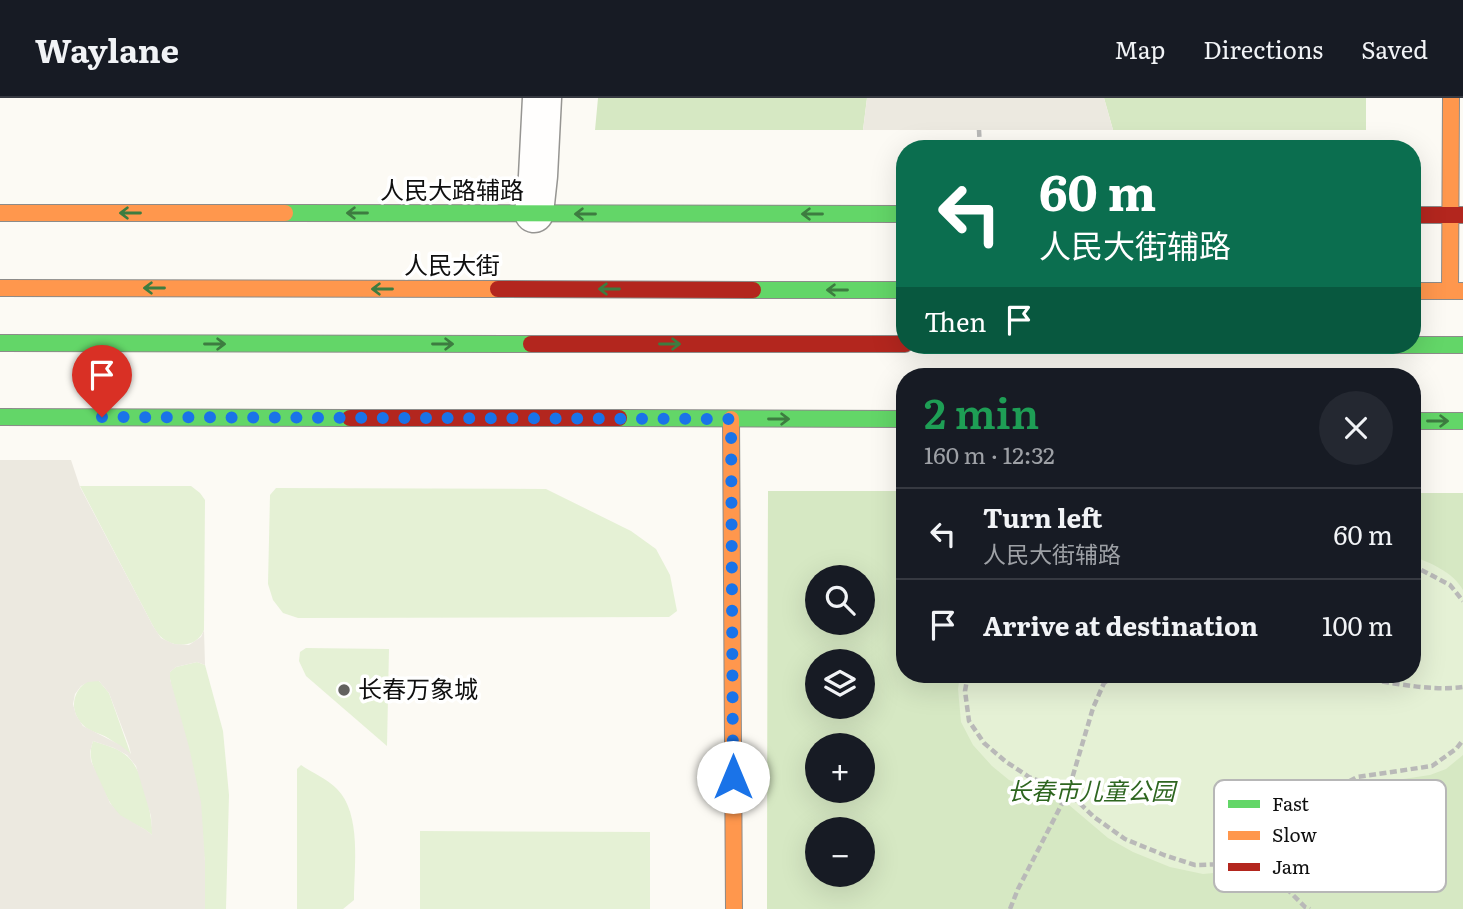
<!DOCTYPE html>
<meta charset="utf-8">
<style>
body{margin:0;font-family:Literata,"Noto Sans SC",serif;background:#242831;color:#f1f3f6;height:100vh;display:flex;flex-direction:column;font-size:26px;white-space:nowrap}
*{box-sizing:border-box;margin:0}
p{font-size:23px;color:#9ea1a6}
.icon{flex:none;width:38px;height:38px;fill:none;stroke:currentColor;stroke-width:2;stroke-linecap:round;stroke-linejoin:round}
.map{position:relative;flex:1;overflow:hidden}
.sheet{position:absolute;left:896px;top:270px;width:525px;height:315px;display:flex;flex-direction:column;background:#171b24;border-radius:28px;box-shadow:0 7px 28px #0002}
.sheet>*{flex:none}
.hud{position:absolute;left:896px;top:42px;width:525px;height:214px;border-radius:28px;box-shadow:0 7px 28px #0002;background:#0b6e4f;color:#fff;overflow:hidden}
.controls{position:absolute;left:805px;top:467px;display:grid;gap:14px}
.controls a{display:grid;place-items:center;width:70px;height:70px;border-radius:50%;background:#171b24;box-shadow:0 7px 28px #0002;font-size:35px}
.pin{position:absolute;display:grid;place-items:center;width:60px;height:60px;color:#fff;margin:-72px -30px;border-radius:50% 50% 50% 0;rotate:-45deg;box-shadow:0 0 7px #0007}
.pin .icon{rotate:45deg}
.me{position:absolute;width:77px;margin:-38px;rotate:0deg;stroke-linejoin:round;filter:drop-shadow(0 0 5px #0008)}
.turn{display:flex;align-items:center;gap:24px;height:147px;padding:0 28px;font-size:32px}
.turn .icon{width:91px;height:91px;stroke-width:2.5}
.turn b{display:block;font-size:49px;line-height:60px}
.then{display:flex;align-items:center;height:66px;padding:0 28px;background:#0003;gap:14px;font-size:26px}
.round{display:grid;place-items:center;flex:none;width:74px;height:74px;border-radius:37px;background:#242831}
.summary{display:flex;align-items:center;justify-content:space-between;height:119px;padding:0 28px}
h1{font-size:42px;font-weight:600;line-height:52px;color:#1e9e55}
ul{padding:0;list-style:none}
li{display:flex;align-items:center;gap:21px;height:91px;padding:0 28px;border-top:2px solid #363941}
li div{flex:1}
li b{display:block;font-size:26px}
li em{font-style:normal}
header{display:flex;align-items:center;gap:42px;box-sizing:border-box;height:98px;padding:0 35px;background:#171b24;border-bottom:2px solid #363941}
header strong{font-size:33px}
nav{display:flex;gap:38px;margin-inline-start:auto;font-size:24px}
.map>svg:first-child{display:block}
.green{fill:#e5f1d5;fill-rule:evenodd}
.forest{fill:#d6e8c3;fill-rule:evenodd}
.plaza{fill:#ece9e0;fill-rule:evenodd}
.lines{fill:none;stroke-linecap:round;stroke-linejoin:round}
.street-casing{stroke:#969592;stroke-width:41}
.fast-casing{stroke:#8c8b89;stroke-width:18}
.slow-casing{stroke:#8c8b89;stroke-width:18}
.jam-casing{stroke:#8c8b89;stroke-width:18}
.path{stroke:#b9b9b8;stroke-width:4.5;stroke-dasharray:7 3.5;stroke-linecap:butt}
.street{stroke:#fffefd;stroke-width:38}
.fast{stroke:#63d668;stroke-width:16}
.slow{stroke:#ff974d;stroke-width:16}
.jam{stroke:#b3261e;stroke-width:16}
.oneway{stroke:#3d7c40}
.route{stroke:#1a73e8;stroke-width:12;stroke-dasharray:0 21.6}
.poi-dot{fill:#62615f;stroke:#fff;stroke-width:2.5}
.labels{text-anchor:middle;stroke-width:7;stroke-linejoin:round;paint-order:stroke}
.street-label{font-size:24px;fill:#0f0f0f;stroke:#fff}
.poi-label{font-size:24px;fill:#0f0f0f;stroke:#fff;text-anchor:start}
.park-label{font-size:24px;font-style:italic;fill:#2e6620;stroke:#fff}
.key{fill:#fff;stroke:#b7b7b7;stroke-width:2}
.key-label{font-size:19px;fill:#0f0f0f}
</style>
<header>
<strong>Waylane</strong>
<nav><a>Map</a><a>Directions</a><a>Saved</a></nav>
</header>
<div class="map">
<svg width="1463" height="811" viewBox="0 0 1463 811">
<rect width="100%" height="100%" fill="#fcfaf4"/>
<g class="green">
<path d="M80,388H191L200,395L205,402L204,532C197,550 173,551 160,538C157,535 155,531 153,528Z"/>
<polygon points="276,390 546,391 631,433 656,451 670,477 677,513 669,519 298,520 283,515 273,502 268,486 270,397"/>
<path d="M768,393H905V576H1412V395H1463V811H767ZM817,480H863V525H817ZM817,564H863V609H817ZM817,648H863V693H817ZM817,732H863V777H817Z"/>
<polygon points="306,550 389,551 387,648 306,578 299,563 300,554"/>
<polygon points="197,564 205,567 223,633 229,697 226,811 205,811 205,763 170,581 170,574 176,569"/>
<path d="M88,583H99L109,595L131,657C124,651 116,645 108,640C100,635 89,634 83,627C69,613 72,593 88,583Z"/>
<path d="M93,643C105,647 119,650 128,659C145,675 151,716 153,738C143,728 131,726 120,718C111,710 92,672 91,659C90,654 91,649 93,643Z"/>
<path d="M301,667C311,674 329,682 337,691C362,716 354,769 354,802L343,811H297V671Z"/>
<polygon points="420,733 650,734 650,811 420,811"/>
</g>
<g class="forest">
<polygon points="598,0 867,0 863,32 595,32"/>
<polygon points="1104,0 1366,0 1366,32 1113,32"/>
<path d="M768,393H905V576H960L958,591L961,624L973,647L992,668L1009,682L1069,707L1108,740L1133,754L1170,769L1203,776L1246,772L1278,756L1290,743L1342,696L1363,687L1430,677L1446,671L1463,657V811H767ZM817,480H863V525H817ZM817,564H863V609H817ZM817,648H863V693H817ZM817,732H863V777H817Z"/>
<path d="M1412,395H1463V492C1453,474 1431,465 1412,458Z"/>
</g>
<g class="plaza">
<polygon points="867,0 1104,0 1113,32 863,32"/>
<path d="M0,362H71L80,389L153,528L161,540L174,546L189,547L201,539L204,532L205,567L197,564L176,569L170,574V581L189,649L201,704L205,763V811H0ZM99,583L109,595L129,648L131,656L120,647L83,628L76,617L73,606L75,596L81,588L88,584ZM93,643L114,650L127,657L136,668L151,718L152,737L146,732L120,717L110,705L91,663L90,654Z"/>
</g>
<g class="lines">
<g class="street-casing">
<polyline id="street" points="534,115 538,78 542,0"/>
</g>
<g class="fast-casing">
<g id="fast">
<polyline points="285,115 905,116"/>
<polyline points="753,192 905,192"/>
<polyline points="0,245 531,246"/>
<polyline points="1184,247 1463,247"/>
<polyline points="0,319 350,320"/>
<polyline points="619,320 905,321"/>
<polyline points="1412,323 1463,323"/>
</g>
</g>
<g class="slow-casing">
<g id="slow">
<polyline points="0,115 285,115"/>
<polyline points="0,190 498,191"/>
<polyline points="1412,193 1463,193"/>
<polyline points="1450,193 1451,0"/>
<polyline points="731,321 734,811"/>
</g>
</g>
<g class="jam-casing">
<g id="jam">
<polyline points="1412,117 1463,117"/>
<polyline points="498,191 753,192"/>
<polyline points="531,246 905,246"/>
<polyline points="350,320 619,320"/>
</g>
</g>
<g class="path">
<polyline points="979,32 980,51"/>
<polyline points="1412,467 1450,487 1463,503"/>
<polyline points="968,576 965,593 969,623 984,645 1005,663 1029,679 1068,694 1094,719 1125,741 1164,757 1195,767 1230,766 1259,758 1288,736 1337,690 1357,679 1432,668 1456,651 1463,642"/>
<path d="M1341,576C1376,582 1428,594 1463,589"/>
<polyline points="1259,758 1278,782 1305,809 1310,811"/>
<polyline points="1010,811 1018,791 1068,694 1093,610 1104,585 1117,576"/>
</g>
<use href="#street" class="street"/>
<use href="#fast" class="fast"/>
<use href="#slow" class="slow"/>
<use href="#jam" class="jam"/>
</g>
<defs><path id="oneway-shaft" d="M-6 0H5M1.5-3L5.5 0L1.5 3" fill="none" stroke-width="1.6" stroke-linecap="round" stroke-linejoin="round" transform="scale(1.75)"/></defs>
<g class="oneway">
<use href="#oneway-shaft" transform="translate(130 115) rotate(-180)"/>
<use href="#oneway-shaft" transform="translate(357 115) rotate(-180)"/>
<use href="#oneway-shaft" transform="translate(585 116) rotate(-180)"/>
<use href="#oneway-shaft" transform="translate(812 116) rotate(-180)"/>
<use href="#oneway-shaft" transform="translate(154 190) rotate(-180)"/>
<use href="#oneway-shaft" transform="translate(382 191) rotate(-180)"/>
<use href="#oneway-shaft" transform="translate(609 191) rotate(-180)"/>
<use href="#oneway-shaft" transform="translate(837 192) rotate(-180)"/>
<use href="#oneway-shaft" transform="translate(215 246)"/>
<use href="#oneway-shaft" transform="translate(443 246)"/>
<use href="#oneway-shaft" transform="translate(670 246)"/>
<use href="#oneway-shaft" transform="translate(779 321)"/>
<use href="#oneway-shaft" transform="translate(1438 323)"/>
</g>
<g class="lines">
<polyline class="route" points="102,319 731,321 733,679"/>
</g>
<circle class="poi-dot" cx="344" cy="592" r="7"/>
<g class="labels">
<g class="street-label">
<text x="452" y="101">人民大路辅路</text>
<text x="452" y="176">人民大街</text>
</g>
<g class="poi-label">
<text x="358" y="600">长春万象城</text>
</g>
<g class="park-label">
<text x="1091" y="702">长春市儿童公园</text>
</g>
</g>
<rect x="1214" y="682" width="232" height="112" rx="10" class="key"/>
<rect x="1228" y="702" width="32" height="8" fill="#63d668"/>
<rect x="1228" y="733" width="32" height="9" fill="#ff974d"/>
<rect x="1228" y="765" width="32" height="8" fill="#b3261e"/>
<g class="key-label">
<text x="1272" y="713">Fast</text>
<text x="1272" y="744">Slow</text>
<text x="1272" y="776">Jam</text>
</g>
</svg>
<div class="controls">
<a><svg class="icon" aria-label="search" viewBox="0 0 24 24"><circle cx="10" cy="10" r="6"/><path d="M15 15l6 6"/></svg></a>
<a><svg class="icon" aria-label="layers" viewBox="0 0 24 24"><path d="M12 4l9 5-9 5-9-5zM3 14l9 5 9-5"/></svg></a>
<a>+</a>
<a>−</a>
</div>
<div class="pin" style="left:102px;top:319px;background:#d93025"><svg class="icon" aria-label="arrive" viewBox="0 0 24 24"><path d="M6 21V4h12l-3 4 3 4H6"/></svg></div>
<svg class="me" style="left:733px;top:679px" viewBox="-20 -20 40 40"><circle r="19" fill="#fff"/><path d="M0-13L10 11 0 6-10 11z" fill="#1a73e8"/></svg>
<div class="hud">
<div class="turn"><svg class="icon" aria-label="left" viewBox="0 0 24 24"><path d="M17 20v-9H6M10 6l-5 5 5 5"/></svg><div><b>60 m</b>人民大街辅路</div></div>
<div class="then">Then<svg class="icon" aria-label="arrive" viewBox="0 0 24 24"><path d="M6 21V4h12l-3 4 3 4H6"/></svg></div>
</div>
<section class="sheet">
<div class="summary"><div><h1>2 min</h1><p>160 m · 12:32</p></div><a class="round"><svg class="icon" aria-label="close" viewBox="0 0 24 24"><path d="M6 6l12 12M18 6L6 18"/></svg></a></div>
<ul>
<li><svg class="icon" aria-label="left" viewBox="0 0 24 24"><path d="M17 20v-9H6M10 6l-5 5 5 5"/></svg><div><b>Turn left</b><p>人民大街辅路</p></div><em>60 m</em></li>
<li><svg class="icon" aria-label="arrive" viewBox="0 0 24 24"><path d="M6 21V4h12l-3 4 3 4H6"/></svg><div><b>Arrive at destination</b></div><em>100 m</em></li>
</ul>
</section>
</div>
